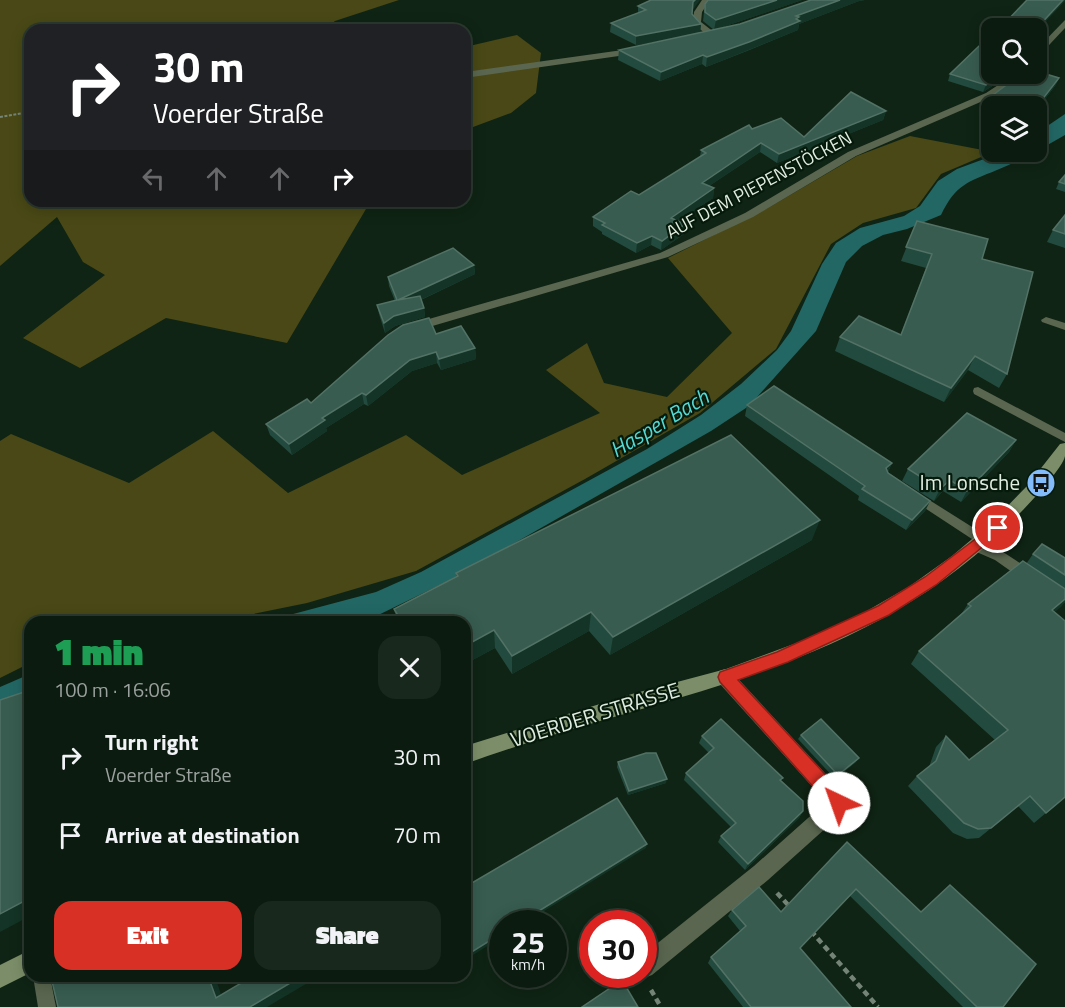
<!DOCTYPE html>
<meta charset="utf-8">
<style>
body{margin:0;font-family:"Titillium Web",sans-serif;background:#19281d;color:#f1f3f6;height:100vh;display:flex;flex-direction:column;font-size:22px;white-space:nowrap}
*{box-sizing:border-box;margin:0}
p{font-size:20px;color:#9aa19e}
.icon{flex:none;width:33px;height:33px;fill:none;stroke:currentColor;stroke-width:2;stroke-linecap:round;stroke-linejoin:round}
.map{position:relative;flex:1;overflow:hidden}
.panel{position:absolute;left:24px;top:616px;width:447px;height:366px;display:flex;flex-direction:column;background:#0b1b0f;border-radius:18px;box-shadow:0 3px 15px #0003,0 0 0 2px #2b392f}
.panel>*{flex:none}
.hud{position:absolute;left:24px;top:24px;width:447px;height:183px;border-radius:18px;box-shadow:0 3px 15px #0003,0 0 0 2px #2b392f;background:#202124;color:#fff;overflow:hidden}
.fabs{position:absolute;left:981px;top:18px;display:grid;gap:12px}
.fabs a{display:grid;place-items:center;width:66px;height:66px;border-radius:12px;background:#0b1b0f;box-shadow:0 3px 15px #0003,0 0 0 2px #2b392f;font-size:30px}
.speed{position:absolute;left:489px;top:910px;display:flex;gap:12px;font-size:30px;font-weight:700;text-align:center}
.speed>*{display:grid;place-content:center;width:78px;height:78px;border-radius:50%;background:#0b1b0f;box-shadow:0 3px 15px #0003,0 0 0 2px #2b392f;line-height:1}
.speed small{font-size:15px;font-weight:400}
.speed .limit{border:9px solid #d22;background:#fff;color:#111}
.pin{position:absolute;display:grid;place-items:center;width:51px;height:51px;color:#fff;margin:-26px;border:3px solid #fff;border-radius:50%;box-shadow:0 2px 6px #0007}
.me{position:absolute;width:66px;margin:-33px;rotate:318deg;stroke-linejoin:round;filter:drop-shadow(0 0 4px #0008)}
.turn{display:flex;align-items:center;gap:21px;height:126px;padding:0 30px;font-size:27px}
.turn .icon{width:78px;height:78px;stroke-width:2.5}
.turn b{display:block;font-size:42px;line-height:51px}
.lanes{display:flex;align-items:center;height:57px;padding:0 30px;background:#0003;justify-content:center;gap:30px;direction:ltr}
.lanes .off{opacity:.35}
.round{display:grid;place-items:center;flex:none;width:63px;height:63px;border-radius:18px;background:#19281d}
.head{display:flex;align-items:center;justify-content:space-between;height:102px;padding:0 30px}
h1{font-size:36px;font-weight:800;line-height:45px;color:#1e9e55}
.cta{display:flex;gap:12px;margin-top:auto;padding:12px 30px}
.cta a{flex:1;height:69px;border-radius:18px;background:#d93025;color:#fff;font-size:24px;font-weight:800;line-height:69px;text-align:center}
.cta a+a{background:#19281d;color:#f1f3f6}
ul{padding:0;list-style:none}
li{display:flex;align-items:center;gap:18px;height:78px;padding:0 30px}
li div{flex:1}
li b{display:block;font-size:22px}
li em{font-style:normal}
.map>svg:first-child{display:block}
.green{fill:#494816}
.water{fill:#226764}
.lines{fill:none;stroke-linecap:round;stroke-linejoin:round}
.path-far1{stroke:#748577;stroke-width:2;stroke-dasharray:3 1.5;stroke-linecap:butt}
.path{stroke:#748577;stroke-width:4.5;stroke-dasharray:6 4;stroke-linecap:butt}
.service{fill:#5a664f;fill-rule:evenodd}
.minor{fill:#5a664f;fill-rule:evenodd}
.secondary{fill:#7c8e69;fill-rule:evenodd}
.wall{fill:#234a3e}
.shaded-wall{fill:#133426}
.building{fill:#385c50;stroke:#527266;stroke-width:1.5}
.route{fill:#d93025;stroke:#8d1f18;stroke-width:1.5}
.labels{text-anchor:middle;stroke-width:4.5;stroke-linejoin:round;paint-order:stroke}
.far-street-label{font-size:18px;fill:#e0ede1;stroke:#061a0b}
.poi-label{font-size:21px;fill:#e0ede1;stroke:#061a0b;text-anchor:end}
.street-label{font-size:21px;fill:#e0ede1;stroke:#061a0b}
.water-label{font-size:22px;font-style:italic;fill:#55d9d3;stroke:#061a0b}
</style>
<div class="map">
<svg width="1065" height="1007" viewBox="0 0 1065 1007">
<rect width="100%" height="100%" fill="#0f2414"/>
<g class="green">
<polygon points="0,0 399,0 335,21 323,30 30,30 30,201 315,201 366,209 287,343 166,318 80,368 23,338 105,275 83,262 57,217 0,266"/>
<polygon points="517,35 541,53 536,93 511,113 465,130 465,47"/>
<polygon points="910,136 993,152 941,174 916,208 863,223 831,244 776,349 700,413 585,479 416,571 307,603 214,622 30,622 30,663 0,678 0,441 11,434 129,483 213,431 288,493 406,435 462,475 600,413 546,370 587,343 604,383 667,397 732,333 668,258 768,208 857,156"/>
</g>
<g class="water">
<polygon points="1065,114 1065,135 1037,151 1037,133"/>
<path d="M1003,152H1035C1023,158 1010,165 997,170C968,182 956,184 941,215L907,229L883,235L862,246L846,262L816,331L749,406L711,431L448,581L364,622H263L376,592L421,572L647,449L701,415L741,384L777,350L791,331L822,264L836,243L860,228L904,216L920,206L938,181L957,169Z"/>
<polygon points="30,674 30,701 0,713 0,687"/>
</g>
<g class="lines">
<polyline class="path-far1" points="0,117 30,112"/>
<g class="path">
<polyline points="777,893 790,907"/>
<polyline points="811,931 878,1007"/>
<polyline points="651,990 661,1007"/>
</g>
<g class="service">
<polygon points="1046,317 1065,323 1065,330 1042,322 1041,320"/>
<polygon points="978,387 1065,433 1065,442 974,394 973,391 974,388"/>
<polygon points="915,491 988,537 990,541 987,545 1003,552 1032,571 1033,575 1032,579 1027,580 1022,579 995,560 972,550 970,546 975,541 911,499 909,496 911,493"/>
<polygon points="33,976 50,976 56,1007 38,1007"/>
</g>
<g class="minor">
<polygon points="702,0 710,0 702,12 701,22 715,33 715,37 709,37 693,23 694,12"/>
<polygon points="1065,20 1065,28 1036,59 1036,50"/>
<polygon points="637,48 641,51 640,53 465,78 465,72"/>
<polygon points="1015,74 1025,74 992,97 856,156 753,217 668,257 412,332 406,328 408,325 660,253 745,213 848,152 986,93"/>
<polygon points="725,669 731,671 846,796 849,803 846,810 768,880 652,975 644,978 638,975 644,975 644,954 754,866 826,802 719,683 716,677 719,671"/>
</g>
<g class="secondary">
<path d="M1065,443C1065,447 1065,452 1065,456C1063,468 1030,503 1020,513C867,675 663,692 465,764V746L632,694L726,669L818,635L865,612L910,586L952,556L991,523L1027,486L1060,444Z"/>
<polygon points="30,950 30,973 0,988 0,965"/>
</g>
</g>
<g class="wall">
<polygon points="802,0 714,30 703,21 705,4"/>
<polygon points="811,0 865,0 859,1 799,24 798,30 747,51 706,67 702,64 660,81 618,60 619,50 740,24"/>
<polygon points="638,6 692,11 692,14 701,24 700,33 636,45 610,32 611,23 638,13"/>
<polygon points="950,74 1011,74 983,92 948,81"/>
<polygon points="1059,78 1055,86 1036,111 1036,106 996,106 989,104 993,95"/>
<polygon points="886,111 883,120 777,163 760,152 709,186 714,188 713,198 678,221 685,224 684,234 661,250 651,245 636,253 602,234 602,232 593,226 593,217 639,195 700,157 701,150 752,129 804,137"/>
<polygon points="1065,175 1065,192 1056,189 1059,182"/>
<polygon points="1065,215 1065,248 1047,242 1053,230"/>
<polygon points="917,221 982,259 1007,374 999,388 968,370 944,402 835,351 840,337 901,334 926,268 901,261"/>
<polygon points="474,265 475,274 421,300 424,308 425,317 395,326 385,333 379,314 377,305 395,301 389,286 388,277"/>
<polygon points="436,334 475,348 476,359 441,370 437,363 412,371 368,406 364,404 326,428 327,431 292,455 270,435 266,424 311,403"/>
<polygon points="747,405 892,463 888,472 930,501 925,511 906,530 858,500 859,496 745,416"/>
<polygon points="1016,440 1009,452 961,502 943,491 934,501 902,481 908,469"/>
<polygon points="812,540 610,655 589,631 512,674 495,648 465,664 465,622 397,622 394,609 456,577 456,573"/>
<polygon points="1033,554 1065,558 1065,602 1054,612 1065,797 1034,823 1018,806 979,838 967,839 953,833 908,786 917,776 929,767 936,747 946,736 969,760 995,740 911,664 919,651 962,613 968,604 1026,564"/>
<polygon points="801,735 856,762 835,779 798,739"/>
<polygon points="702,736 781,780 803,811 799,818 745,870 718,842 721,836 731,827 684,780 686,773 709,753 699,743"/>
<polygon points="618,762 666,783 628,795 617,767"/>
<polygon points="847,842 921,912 950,885 1003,1007 963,1007 850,896 800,948 851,1007 743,1007 708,963 711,957 740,931 728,916 732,910 781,912"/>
</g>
<g class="shaded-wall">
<polygon points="695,0 700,0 692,11 693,2"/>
<polygon points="777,0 802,0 714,30 716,20"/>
<polygon points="840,0 865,0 859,1 799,24 798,30 706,67 707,57 796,16"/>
<polygon points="1063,0 1065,0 1065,1 1036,32 1036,29"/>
<polygon points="701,24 700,33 636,45 636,36"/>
<polygon points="703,55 702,64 660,81 661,72"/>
<polygon points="1003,74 1011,74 983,92 986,85"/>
<polygon points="1059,78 1055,86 1036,111 1038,105"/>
<polygon points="886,111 883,120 777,163 779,154"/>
<polygon points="761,143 760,152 700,192 702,183"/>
<polygon points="714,188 713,198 669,227 671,218"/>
<polygon points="685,224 684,234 661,250 662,241"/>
<polygon points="652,236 651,245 636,253 637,243"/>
<polygon points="474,265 475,274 399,310 398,300"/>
<polygon points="424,308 425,317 395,326 385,333 384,323 394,316"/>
<polygon points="475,348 476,359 441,370 439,359"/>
<polygon points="436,352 437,363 412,371 368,406 366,395 410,360"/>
<polygon points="975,356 968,370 944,402 951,388"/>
<polygon points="362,393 364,404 326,428 327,431 292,455 289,444 322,418"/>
<polygon points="1016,440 1009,452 961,502 967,491"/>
<polygon points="892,463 887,474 886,468"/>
<polygon points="950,480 943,491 934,501 940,489"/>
<polygon points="930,501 925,511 906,530 912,520"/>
<polygon points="820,520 812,540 610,655 613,637"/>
<polygon points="1065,599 1065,602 1061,607 1041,623 1052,610"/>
<polygon points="591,612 589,631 512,674 512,656"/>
<polygon points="494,630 495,648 465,664 465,646"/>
<polygon points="859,758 856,762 835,779 838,775"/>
<polygon points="667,779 666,783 628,795 629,791"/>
<polygon points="803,811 799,818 745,870 748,864"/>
<polygon points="647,844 646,848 523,924 518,924"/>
<polygon points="30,898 30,916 0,932 0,914"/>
<polygon points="502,933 502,937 468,958 467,955"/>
<polygon points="208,976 215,976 224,1004 216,998"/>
<polygon points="302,976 315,976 316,978 267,1007 250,1007"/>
</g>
<g class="building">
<polygon points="651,0 695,0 693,2 692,14 701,24 636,36 611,23 646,10 638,6"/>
<polygon points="708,0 777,0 716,20 705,12 705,4"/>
<polygon points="811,0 840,0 796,16 799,17 796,19 800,21 749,42 707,57 703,55 661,72 619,50 740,24"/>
<polygon points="1027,0 1063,0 1036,29 1000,28"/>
<polygon points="992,37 992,74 1003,74 986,85 950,74 979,46 982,47"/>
<polygon points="1036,71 1059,78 1038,105 1023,101 1021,104 993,95 1021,74 1036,74"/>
<polygon points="851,92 886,111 779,154 761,143 702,183 714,188 671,218 685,224 662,241 652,236 637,243 602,225 605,223 593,217 631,191 639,195 706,153 701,150 749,125 752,129 781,118 804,137"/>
<polygon points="1065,175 1065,184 1059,182"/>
<polygon points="1065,215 1065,234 1053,230"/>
<polygon points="917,221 988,239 982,259 1033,272 1007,374 975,356 951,388 840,337 859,316 901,335 932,254 906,247"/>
<polygon points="453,248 474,265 398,300 420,296 424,308 394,316 384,323 377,305 397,300 388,277"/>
<polygon points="429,318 436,334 461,326 475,348 439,359 436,352 410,360 366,395 362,393 322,418 325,420 289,444 266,424 307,399 311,403 388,335 403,325"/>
<polygon points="774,386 892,463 886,468 888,473 930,501 912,520 862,489 865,486 747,405"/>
<polygon points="967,413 1016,440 967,491 950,480 940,489 908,469"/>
<polygon points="731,435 820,520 613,637 591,612 512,656 494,630 465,646 465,622 446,622 444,620 439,622 402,622 394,609 458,576 456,573"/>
<polygon points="1042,544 1065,558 1065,575 1033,554"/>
<polygon points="1023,561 1065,589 1065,599 1052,610 1065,621 1065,797 1046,813 1030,796 991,828 978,829 964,823 917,776 936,761 946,736 969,760 1008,730 919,651 971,606 968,604"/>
<polygon points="30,690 30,898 0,914 0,700"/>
<polygon points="721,719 783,778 780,780 803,801 803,811 748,864 721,836 736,823 686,773 714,748 702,736"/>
<polygon points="821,719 859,758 838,775 801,735"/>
<polygon points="646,753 656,753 667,779 629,791 618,762"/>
<polygon points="617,798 647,844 518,924 502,924 502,933 467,955 465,951 465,887"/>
<polygon points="847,842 921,912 950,885 1036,964 1003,1007 977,1007 856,889 800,948 851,1007 751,1007 711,957 746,926 732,910 759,887 781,912"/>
<polygon points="52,976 208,976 216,998 253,976 302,976 250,1007 58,1007 51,977"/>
<polygon points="622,980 638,1007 582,1007"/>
</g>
<polygon class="route" points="998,522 1004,528 1002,531 936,585 889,615 788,662 738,680 846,797 848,803 846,809 839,812 833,809 720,682 718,677 720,672 777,652 878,606 925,577"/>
<defs>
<g id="bus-disc" transform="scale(1.5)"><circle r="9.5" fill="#84bcfb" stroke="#061a0b"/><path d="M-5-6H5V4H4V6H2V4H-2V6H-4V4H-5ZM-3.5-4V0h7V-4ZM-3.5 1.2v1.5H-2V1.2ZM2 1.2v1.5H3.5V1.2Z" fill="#111"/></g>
</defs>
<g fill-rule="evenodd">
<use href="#bus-disc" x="1041" y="483"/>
</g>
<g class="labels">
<g class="far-street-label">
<text transform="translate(759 185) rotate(-28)" y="6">AUF DEM PIEPENSTÖCKEN</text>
</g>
<g class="poi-label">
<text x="1020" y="490">Im Lonsche</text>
</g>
<g class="street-label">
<text transform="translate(595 715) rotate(-17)" y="7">VOERDER STRASSE</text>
</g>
<g class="water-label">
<text transform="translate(659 423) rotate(-31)" y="8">Hasper Bach</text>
</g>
</g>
</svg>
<div class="fabs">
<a><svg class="icon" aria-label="search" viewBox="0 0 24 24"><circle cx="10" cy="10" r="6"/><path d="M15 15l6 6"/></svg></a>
<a><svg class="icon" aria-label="layers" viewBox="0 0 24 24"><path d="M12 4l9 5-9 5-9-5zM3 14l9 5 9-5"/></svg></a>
</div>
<div class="speed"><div>25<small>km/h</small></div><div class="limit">30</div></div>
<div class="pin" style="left:998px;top:528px;background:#d93025"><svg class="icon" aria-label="arrive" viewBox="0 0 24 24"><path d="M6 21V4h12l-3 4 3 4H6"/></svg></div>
<svg class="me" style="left:839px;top:803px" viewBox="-20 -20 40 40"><circle r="19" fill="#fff"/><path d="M0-13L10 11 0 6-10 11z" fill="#d93025"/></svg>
<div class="hud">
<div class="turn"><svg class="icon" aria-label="right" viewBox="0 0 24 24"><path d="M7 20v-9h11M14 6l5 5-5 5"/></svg><div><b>30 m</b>Voerder Straße</div></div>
<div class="lanes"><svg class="icon off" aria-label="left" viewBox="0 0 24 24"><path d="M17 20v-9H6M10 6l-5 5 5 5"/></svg><svg class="icon off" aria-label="ahead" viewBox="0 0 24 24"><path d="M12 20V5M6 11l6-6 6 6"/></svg><svg class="icon off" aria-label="ahead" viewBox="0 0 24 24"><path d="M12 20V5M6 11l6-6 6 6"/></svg><svg class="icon" aria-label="right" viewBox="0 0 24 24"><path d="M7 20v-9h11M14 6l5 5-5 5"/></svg></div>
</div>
<section class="panel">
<div class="head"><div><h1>1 min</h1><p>100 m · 16:06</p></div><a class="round"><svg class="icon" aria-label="close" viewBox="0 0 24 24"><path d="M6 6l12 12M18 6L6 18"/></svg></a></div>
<ul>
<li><svg class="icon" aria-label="right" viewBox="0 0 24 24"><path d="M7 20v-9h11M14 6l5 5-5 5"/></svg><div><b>Turn right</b><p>Voerder Straße</p></div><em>30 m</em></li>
<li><svg class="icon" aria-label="arrive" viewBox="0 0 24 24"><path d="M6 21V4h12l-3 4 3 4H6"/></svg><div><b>Arrive at destination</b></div><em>70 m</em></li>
</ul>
<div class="cta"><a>Exit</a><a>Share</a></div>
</section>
</div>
